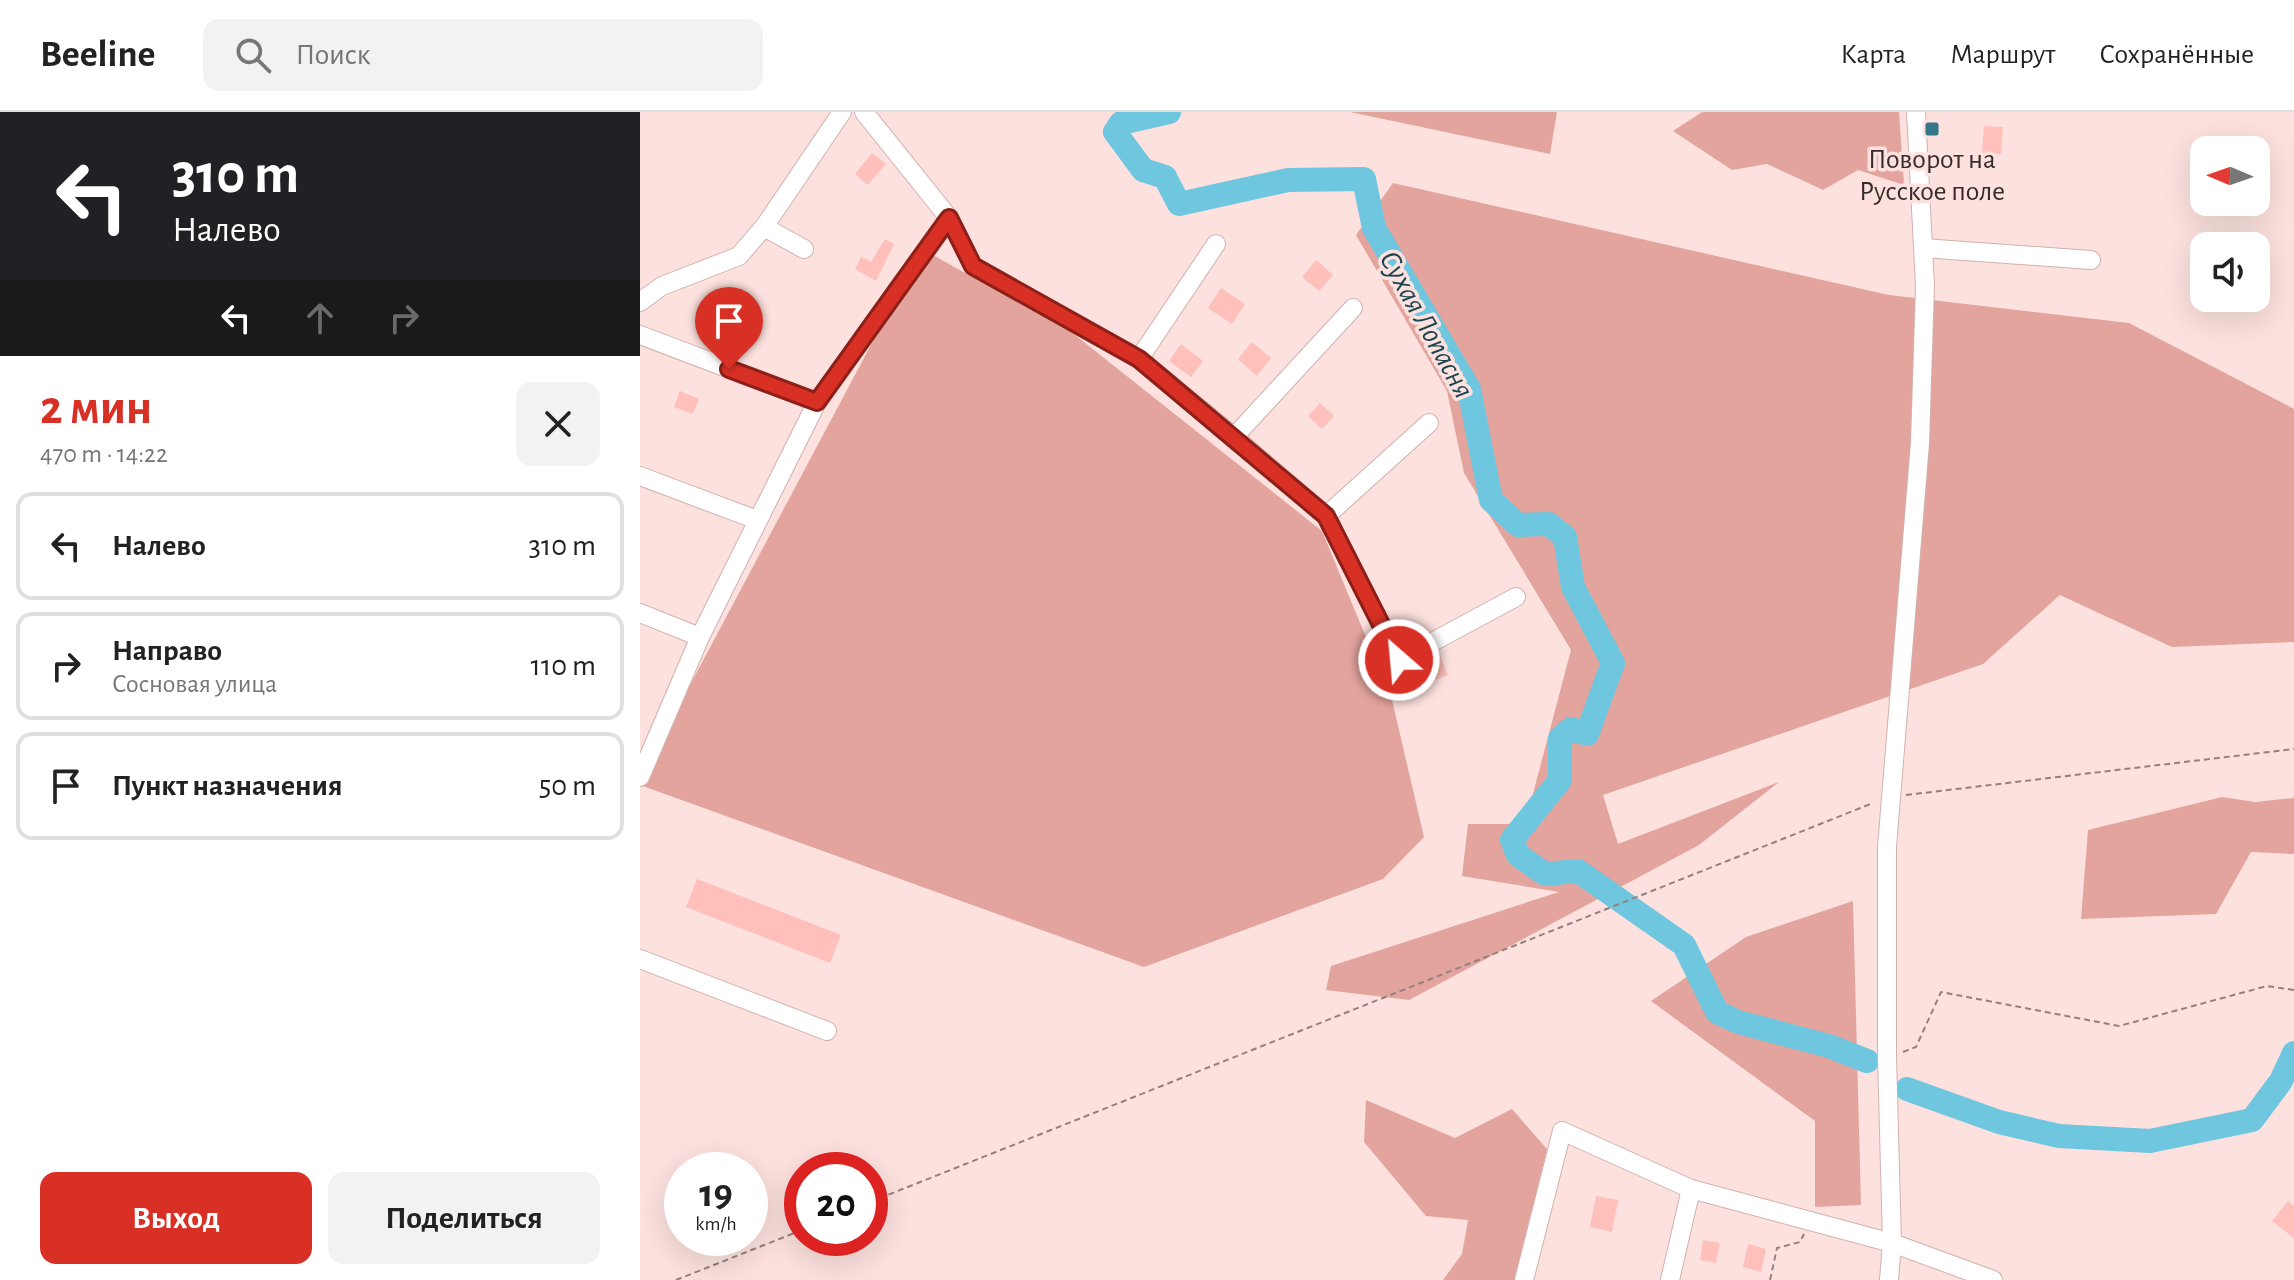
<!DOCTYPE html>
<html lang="ru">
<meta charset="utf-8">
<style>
body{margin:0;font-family:"Alegreya Sans",sans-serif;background:#f2f2f2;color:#222;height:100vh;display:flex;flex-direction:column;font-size:30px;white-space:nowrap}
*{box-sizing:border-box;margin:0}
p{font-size:26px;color:#767676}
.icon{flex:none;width:44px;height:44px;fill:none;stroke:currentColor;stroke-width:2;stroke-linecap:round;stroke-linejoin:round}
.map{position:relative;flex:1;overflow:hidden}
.panel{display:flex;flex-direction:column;background:#fff;width:640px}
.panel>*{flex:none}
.guide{background:#202124;color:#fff;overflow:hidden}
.needle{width:52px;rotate:272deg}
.tools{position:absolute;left:1550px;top:24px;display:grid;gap:16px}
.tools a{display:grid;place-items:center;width:80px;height:80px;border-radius:16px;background:#fff;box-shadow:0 8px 32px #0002;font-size:40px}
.speed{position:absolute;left:24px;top:1040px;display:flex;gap:16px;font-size:40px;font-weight:700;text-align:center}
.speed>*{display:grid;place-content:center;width:104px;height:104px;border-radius:50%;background:#fff;box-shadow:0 8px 32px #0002;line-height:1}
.speed small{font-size:20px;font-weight:400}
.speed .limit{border:12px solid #d22;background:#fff;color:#111}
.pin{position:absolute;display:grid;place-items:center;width:68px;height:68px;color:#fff;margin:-82px -34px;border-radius:50% 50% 50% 0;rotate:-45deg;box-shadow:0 0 8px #0007}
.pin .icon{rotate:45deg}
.me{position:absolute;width:88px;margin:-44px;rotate:333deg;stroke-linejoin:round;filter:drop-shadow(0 0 6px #0008)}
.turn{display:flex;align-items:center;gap:28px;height:168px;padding:0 40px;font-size:36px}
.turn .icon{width:104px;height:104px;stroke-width:2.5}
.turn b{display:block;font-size:56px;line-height:68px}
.lanes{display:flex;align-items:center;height:76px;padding:0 40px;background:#0003;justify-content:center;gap:40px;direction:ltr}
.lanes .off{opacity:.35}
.round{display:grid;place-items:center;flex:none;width:84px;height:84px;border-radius:16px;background:#f2f2f2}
.overview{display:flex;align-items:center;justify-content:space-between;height:136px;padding:0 40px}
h1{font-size:48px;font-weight:600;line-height:60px;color:#d93025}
.cta{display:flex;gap:16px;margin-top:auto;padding:16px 40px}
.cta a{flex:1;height:92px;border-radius:16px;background:#d93025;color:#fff;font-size:32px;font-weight:600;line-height:92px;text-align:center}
.cta a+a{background:#f2f2f2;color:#222}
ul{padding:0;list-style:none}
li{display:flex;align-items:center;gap:24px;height:108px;margin:0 16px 12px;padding:0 24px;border:4px solid #e0e0e0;border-radius:16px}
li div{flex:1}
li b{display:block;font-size:30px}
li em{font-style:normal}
header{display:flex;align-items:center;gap:48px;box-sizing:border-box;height:112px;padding:0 40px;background:#fff;border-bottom:2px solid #e0e0e0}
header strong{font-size:38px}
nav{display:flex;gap:44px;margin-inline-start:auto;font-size:28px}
.search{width:560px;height:72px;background:#f2f2f2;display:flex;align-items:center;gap:20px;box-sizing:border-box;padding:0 28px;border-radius:16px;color:#767676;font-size:30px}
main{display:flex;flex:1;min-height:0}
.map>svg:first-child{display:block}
.green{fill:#e3a49e}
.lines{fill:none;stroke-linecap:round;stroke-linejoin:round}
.river{stroke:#6ec7df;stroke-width:24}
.building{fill:#ffbfba}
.minor-casing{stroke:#d1b1ae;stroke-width:20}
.path{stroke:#94817e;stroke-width:2;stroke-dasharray:6 4;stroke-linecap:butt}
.minor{stroke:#fff;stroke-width:18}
.route-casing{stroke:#8d1f18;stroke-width:20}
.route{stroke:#d93025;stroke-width:14}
.poi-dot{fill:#337687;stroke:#fce1de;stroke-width:3}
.labels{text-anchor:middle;stroke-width:7;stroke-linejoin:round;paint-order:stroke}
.poi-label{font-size:28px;fill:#382c2a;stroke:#fce1de}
.water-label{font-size:30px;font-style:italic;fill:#1c454f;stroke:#fce1de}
</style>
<header>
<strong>Beeline</strong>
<div class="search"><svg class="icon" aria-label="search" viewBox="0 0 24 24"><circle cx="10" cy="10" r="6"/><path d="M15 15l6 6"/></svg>Поиск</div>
<nav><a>Карта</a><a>Маршрут</a><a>Сохранённые</a></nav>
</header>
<main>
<section class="panel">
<div class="guide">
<div class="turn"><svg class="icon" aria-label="left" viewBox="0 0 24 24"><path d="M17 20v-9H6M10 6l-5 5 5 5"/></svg><div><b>310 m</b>Налево</div></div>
<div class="lanes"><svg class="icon" aria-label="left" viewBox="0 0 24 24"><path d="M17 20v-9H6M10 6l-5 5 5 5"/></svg><svg class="icon off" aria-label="ahead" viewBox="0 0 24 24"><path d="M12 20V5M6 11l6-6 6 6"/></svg><svg class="icon off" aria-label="right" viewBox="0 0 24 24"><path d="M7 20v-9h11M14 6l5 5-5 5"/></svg></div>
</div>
<div class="overview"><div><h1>2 мин</h1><p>470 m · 14:22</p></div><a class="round"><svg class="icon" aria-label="close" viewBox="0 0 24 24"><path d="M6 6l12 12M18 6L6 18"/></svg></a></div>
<ul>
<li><svg class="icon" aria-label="left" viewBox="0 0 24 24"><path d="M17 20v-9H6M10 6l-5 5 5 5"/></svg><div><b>Налево</b></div><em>310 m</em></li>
<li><svg class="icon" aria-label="right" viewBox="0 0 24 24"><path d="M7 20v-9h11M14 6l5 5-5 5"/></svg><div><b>Направо</b><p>Сосновая улица</p></div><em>110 m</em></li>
<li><svg class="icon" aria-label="arrive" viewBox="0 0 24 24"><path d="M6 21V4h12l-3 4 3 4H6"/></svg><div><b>Пункт назначения</b></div><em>50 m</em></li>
</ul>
<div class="cta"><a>Выход</a><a>Поделиться</a></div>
</section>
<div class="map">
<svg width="1654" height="1168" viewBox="0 0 1654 1168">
<rect width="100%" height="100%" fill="#fce1de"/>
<g class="green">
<polygon points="710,0 917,0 910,42"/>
<polygon points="1062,0 1259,0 1264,73 1218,58 1183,78 1127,52 1092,58 1033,19"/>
<polygon points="753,71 1249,183 1489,211 1654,297 1654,530 1532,535 1420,483 1343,552 963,683 978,732 1139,670 1059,733 769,888 686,878 691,854 919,780 822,764 828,712 885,712 931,538 824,361 807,279 716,123"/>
<polygon points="282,137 430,219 682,419 752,588 784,725 743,767 504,855 0,673 0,667"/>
<polygon points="1582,685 1615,690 1654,686 1654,742 1611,740 1576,802 1441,807 1448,718"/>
<polygon points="1213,789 1221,1093 1175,1095 1175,1009 1011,889 1106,825"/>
<polygon points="726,988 815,1026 872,997 907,1037 876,1168 803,1168 822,1142 828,1108 786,1104 724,1030"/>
</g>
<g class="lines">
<g class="river">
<polyline points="529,0 481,11 475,20 503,58 525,65 539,92 648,68 724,67 734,116 829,277 851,388 878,413 909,412 925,425 933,475 973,551 947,622 931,617 920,627 920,668 872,728 878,743 905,762 938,759 1044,833 1077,900 1098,910 1189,934 1227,949"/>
<polyline points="1267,977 1359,1010 1419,1024 1510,1029 1612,1008 1641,969 1654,941"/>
</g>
</g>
<g class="building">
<polygon points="1344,14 1363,15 1361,42 1342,41"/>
<polygon points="232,41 246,52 228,73 215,62"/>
<polygon points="245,127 254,132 236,169 215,157 221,145 231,150"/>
<polygon points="676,148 693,163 679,179 662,165"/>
<polygon points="581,176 605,192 592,212 568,196"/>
<polygon points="612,230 631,246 617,264 598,247"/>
<polygon points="541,232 563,249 551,265 529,249"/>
<polygon points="40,279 59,287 53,302 34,295"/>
<polygon points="680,291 694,304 682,317 668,304"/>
<polygon points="799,541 808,563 790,570 781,550"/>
<polygon points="57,767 201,823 190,851 46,795"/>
<polygon points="956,1084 978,1088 972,1120 950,1115"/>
<polygon points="1648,1089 1654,1094 1654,1126 1632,1109"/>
<polygon points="1063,1128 1080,1131 1076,1151 1060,1148"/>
<polygon points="1108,1132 1126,1137 1121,1160 1103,1155"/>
</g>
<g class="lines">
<g class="minor-casing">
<g id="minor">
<polyline points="224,0 309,106 333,154 499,247 594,325 686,404 759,548 876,485"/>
<polyline points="124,115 164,137"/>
<polyline points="1283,136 1451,148"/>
<polyline points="0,190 22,174 99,144 124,115 202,0"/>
<polyline points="0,223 177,290"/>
<polyline points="499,247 576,132"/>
<polyline points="594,325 713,196"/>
<polyline points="0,364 117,408"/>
<polyline points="686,404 789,311"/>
<polyline points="0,501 60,525"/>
<polyline points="0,665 60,525 177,290 309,106"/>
<polyline points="0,847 187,919"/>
<polyline points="884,1168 922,1019 1051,1077"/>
<polyline points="1030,1168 1051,1077 1252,1131 1353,1168"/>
<polyline points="1249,1168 1252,1131 1247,945 1247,735 1280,331 1285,174 1276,0"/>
</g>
</g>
<g class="path">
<polyline points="1266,683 1654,637"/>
<polyline points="1263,940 1276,935 1301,880 1479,914 1627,874 1654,878"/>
<polyline points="230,1090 1233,691"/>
<polyline points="36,1168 162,1118"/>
<polyline points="1130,1168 1137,1136 1160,1130 1164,1122"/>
</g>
<use href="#minor" class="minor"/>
</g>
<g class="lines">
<g class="route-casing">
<polyline id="route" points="89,257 177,290 309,106 333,154 499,247 686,404 759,548"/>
</g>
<use href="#route" class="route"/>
</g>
<rect class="poi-dot" x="1284" y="9" width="16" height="16" rx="4"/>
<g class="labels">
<g class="poi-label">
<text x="1292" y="56">Поворот на<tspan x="1292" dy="32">Русское поле</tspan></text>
</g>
<g class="water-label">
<text transform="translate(787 212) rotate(61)" y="10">Сухая Лопасня</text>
</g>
</g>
</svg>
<div class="tools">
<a><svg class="needle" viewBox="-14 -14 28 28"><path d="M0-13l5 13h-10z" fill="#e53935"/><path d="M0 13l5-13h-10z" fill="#767676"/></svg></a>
<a><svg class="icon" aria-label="sound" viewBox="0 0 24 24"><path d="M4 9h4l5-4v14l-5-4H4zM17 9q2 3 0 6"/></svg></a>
</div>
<div class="speed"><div>19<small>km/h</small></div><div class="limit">20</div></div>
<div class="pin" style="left:89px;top:257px;background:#d93025"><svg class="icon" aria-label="arrive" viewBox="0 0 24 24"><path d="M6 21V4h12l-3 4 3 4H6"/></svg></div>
<svg class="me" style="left:759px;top:548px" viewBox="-20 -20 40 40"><circle r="17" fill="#d93025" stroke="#fff" stroke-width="3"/><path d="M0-11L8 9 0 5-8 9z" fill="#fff"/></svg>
</div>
</main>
